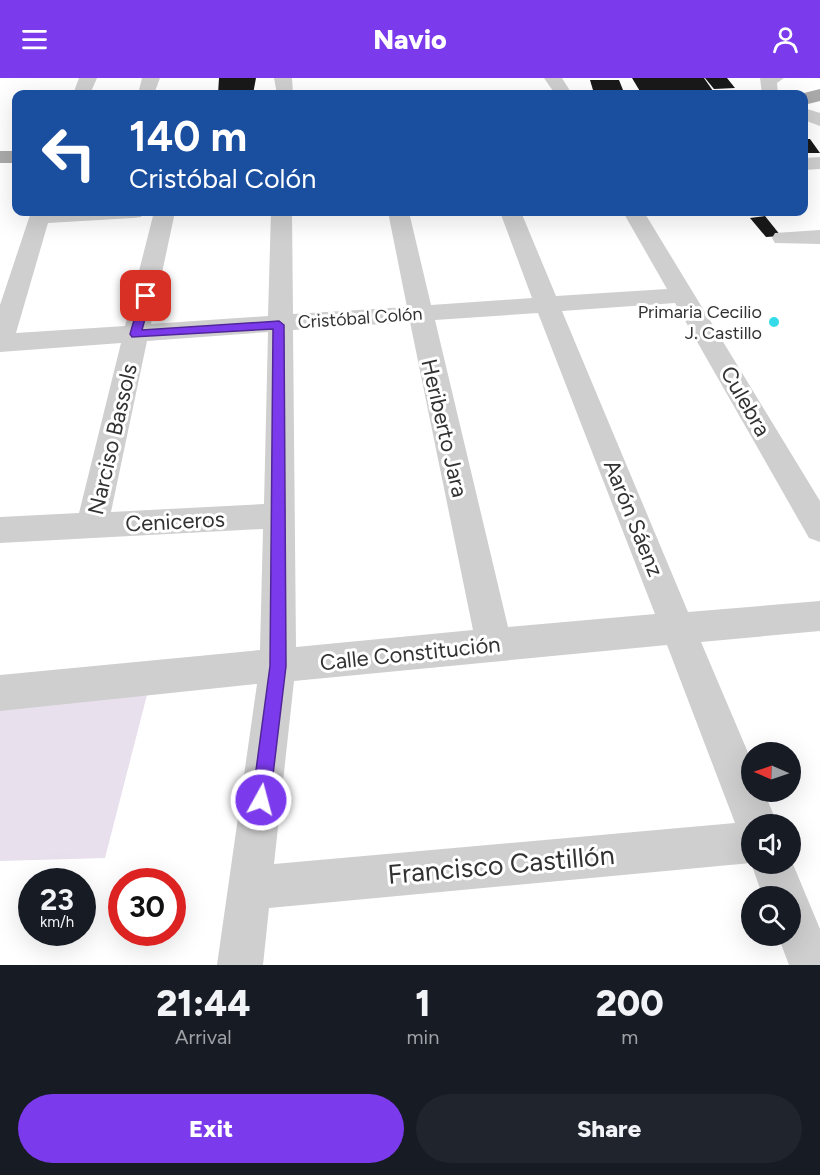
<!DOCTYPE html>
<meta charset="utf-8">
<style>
body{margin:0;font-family:Figtree,sans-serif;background:#20242c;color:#f1f3f6;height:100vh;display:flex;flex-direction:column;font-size:22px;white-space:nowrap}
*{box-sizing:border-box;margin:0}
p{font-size:20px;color:#9ea1a6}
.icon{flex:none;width:33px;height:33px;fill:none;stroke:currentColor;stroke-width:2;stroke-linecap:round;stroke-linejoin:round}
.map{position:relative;height:887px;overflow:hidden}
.details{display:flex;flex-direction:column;background:#171b24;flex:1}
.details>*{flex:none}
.top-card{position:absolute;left:12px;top:12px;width:796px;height:126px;border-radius:12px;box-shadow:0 6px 24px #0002;background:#1a4fa0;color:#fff;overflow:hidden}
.needle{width:39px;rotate:272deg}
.buttons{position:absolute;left:741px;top:664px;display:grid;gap:12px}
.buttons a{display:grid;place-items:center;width:60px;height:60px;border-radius:50%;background:#171b24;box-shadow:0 6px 24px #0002;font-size:30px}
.speed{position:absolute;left:18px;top:790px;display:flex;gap:12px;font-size:30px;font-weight:700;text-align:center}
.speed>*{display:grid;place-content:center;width:78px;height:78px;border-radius:50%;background:#171b24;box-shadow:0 6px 24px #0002;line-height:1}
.speed small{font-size:15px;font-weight:400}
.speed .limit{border:9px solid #d22;background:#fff;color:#111}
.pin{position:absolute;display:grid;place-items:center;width:51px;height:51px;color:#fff;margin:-26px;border-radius:12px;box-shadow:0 3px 9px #0006}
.me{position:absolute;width:66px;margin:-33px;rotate:7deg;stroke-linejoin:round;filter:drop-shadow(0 0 4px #0008)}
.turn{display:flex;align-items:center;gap:21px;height:126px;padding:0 18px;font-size:27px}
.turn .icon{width:78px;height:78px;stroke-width:2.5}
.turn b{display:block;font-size:42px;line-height:51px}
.eta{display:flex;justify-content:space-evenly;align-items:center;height:102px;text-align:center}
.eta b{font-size:36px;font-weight:800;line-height:42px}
.action{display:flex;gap:12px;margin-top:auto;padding:12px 18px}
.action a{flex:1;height:69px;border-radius:36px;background:#7c3aed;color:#fff;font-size:24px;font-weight:800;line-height:69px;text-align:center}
.action a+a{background:#20242c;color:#f1f3f6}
header{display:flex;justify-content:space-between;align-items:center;height:78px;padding:0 18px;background:#7c3aed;color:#fff;font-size:27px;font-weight:800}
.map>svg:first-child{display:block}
.green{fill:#e9e0ee}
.building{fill:#191919}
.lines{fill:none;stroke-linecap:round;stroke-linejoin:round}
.minor{fill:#cfcfcf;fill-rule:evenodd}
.major{fill:#aaa;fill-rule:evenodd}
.route{fill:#7c3aed;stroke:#51269a;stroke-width:1.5}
.poi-dot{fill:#35dbe8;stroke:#fff;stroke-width:2}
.labels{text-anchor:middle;stroke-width:6;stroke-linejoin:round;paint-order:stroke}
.far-poi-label{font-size:18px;fill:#323232;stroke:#fff;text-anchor:end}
.far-street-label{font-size:18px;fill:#323232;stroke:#fff}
.street-label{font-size:22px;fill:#323232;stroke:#fff}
.near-street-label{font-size:27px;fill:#323232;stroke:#fff}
</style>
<header><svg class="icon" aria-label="menu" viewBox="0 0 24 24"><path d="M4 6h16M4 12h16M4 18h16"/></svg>Navio<svg class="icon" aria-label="person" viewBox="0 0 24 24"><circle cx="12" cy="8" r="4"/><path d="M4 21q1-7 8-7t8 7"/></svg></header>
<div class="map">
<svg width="820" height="887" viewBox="0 0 820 887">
<rect width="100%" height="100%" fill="#fff"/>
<polygon class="green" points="148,613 105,780 0,783 0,627"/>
<g class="building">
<polygon points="219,0 256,0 253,16 218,16"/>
<polygon points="632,0 704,0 713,13 641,15"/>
<polygon points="705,0 727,0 735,10 714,11"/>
<polygon points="590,2 619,2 623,12 593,12"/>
<polygon points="804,61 810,61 820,75 804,75"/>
<polygon points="765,138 781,158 766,159 750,140"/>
</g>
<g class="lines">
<g class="minor">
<polygon points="79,0 97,0 90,16 73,16"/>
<polygon points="142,0 160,0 154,16 138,16"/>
<polygon points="274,0 292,0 293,16 277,16"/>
<polygon points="544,0 562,0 572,16 555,16"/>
<polygon points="760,0 784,0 777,5 778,16 762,16"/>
<polygon points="804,30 820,35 820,48 804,42"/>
<polygon points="820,79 820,91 804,92 804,80"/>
<path d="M31,134H144L141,139L133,140L48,145L16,255L125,248L154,134H175L151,246L268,238L271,134H292L293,236L407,229L388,134H409L431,227L532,220L500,134H521L556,218L667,211L623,134H644L820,423V464L809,460L675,225L562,233L688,534L820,523V553L701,564L752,684V714H764L778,747H752V786H790V779L820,851V887H789L778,858H790V819H763L751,785L269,830L263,887H217L257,606L0,633V597L260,572L263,451L0,465V439L79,435L121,265L0,274V227ZM538,235L655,536L508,549L435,242ZM410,244L473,552L296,569L293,252ZM268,254L264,426L111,434L147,263ZM667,567L735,745L274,786L294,603Z"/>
<polygon points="820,152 820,166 775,165 772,160 775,155"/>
</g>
<g class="major">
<polygon points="820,11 820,23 804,27 804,16 800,16"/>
<rect x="0" y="73" width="16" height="12"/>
</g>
</g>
<polygon class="route" points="146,215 151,218 142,252 279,243 284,247 286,588 270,722 267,728 261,730 255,728 252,722 270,588 273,251 132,259 130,256 141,218"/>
<circle class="poi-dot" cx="774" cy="244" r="6"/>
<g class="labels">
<g class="far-poi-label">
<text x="762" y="240">Primaria Cecilio<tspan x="762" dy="21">J. Castillo</tspan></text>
</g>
<g class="far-street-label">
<text transform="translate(360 240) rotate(-4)" y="6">Cristóbal Colón</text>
</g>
<g class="street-label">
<text transform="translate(746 323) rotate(60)" y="8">Culebra</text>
<text transform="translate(445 350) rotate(77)" y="8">Heriberto Jara</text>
<text transform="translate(112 361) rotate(-77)" y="8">Narciso Bassols</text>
<text transform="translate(634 440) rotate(68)" y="8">Aarón Sáenz</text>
<text transform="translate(175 443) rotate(-3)" y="8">Ceniceros</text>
<text transform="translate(410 575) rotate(-6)" y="8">Calle Constitución</text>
</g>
<g class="near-street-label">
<text transform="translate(501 787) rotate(-5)" y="9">Francisco Castillón</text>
</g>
</g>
</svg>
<div class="buttons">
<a><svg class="needle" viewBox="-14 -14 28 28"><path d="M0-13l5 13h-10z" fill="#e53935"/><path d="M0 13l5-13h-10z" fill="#9ea1a6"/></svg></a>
<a><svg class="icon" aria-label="sound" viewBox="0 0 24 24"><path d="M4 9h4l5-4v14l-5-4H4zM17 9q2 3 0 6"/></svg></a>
<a><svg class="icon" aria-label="search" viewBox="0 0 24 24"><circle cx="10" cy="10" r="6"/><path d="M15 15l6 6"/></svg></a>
</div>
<div class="speed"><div>23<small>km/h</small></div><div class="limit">30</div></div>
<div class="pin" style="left:146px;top:218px;background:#d93025"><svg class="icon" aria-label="arrive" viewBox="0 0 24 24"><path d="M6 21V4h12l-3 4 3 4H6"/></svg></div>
<svg class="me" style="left:261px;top:722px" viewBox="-20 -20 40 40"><circle r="17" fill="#7c3aed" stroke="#fff" stroke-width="3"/><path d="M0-11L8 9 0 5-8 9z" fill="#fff"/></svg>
<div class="top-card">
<div class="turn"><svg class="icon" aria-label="left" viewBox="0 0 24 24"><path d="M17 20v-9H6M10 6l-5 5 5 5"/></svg><div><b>140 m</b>Cristóbal Colón</div></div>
</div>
</div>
<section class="details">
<div class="eta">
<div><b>21:44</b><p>Arrival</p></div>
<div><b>1</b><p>min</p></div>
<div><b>200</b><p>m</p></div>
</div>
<div class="action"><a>Exit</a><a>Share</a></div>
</section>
